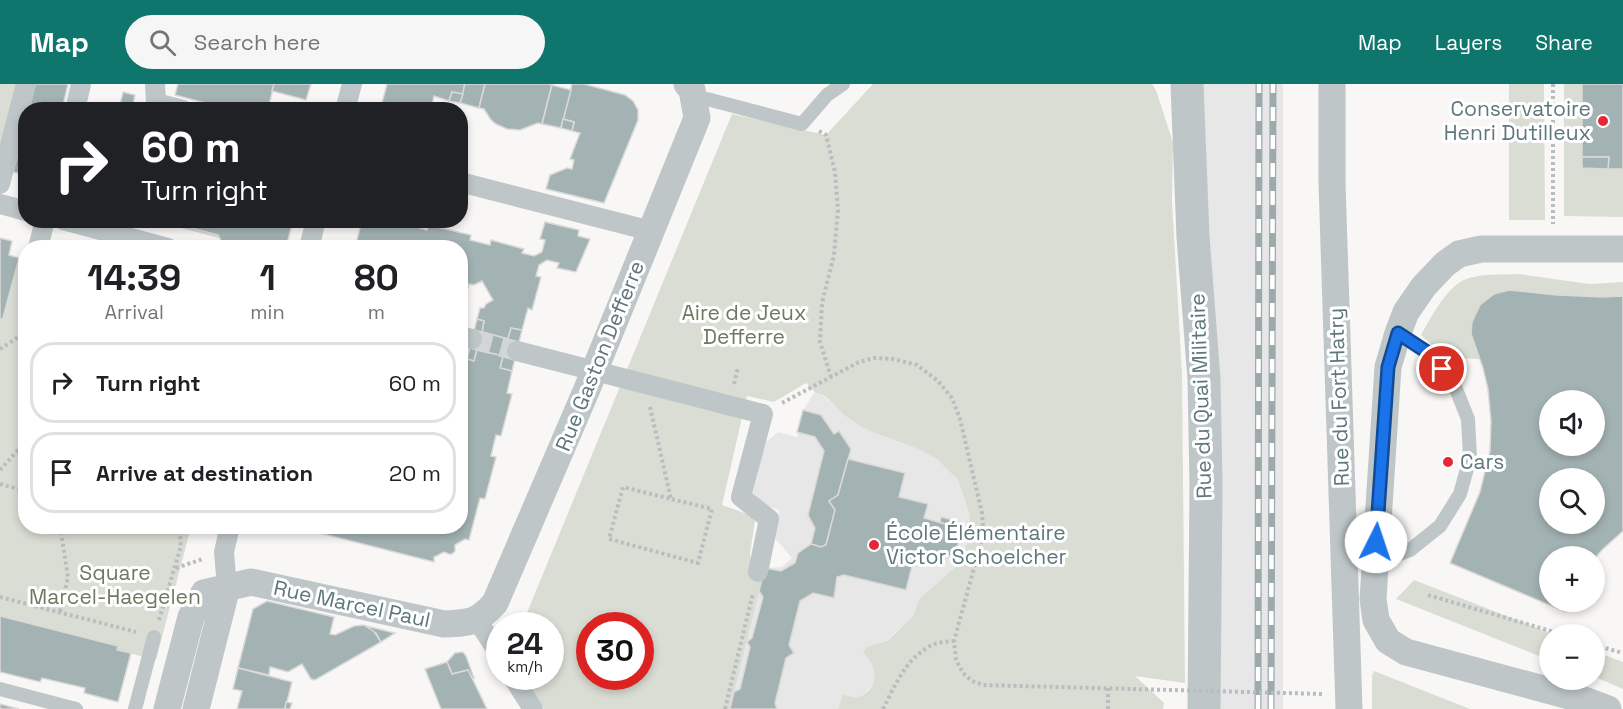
<!DOCTYPE html>
<meta charset="utf-8">
<style>
body{margin:0;font-family:"Space Grotesk",sans-serif;background:#f6f6f6;color:#202124;height:100vh;display:flex;flex-direction:column;font-size:22px;white-space:nowrap}
*{box-sizing:border-box;margin:0}
p{font-size:20px;color:#757577}
.icon{flex:none;width:33px;height:33px;fill:none;stroke:currentColor;stroke-width:2;stroke-linecap:round;stroke-linejoin:round}
.map{position:relative;flex:1;overflow:hidden}
.panel{position:absolute;left:18px;top:156px;width:450px;height:294px;display:flex;flex-direction:column;background:#fff;border-radius:24px;box-shadow:0 3px 9px #0003}
.panel>*{flex:none}
.guide{position:absolute;left:18px;top:18px;width:450px;height:126px;border-radius:24px;box-shadow:0 3px 9px #0003;background:#202124;color:#fff;overflow:hidden}
.tools{position:absolute;left:1539px;top:306px;display:grid;gap:12px}
.tools a{display:grid;place-items:center;width:66px;height:66px;border-radius:50%;background:#fff;box-shadow:0 3px 9px #0003;font-size:30px}
.speed{position:absolute;left:486px;top:528px;display:flex;gap:12px;font-size:30px;font-weight:700;text-align:center}
.speed>*{display:grid;place-content:center;width:78px;height:78px;border-radius:50%;background:#fff;box-shadow:0 3px 9px #0003;line-height:1}
.speed small{font-size:15px;font-weight:400}
.speed .limit{border:9px solid #d22;background:#fff;color:#111}
.pin{position:absolute;display:grid;place-items:center;width:51px;height:51px;color:#fff;margin:-26px;border:3px solid #fff;border-radius:50%;box-shadow:0 2px 6px #0007}
.me{position:absolute;width:66px;margin:-33px;rotate:4deg;stroke-linejoin:round;filter:drop-shadow(0 0 4px #0008)}
.turn{display:flex;align-items:center;gap:21px;height:126px;padding:0 24px;font-size:27px}
.turn .icon{width:78px;height:78px;stroke-width:2.5}
.turn b{display:block;font-size:42px;line-height:51px}
.eta{display:flex;justify-content:space-evenly;align-items:center;height:102px;text-align:center}
.eta b{font-size:36px;font-weight:600;line-height:42px}
ul{padding:0;list-style:none}
li{display:flex;align-items:center;gap:18px;height:81px;margin:0 12px 9px;padding:0 12px;border:3px solid #e0e0e0;border-radius:24px}
li div{flex:1}
li b{display:block;font-size:22px}
li em{font-style:normal}
header{display:flex;align-items:center;gap:36px;box-sizing:border-box;height:84px;padding:0 30px;background:#0f766e;color:#fff}
header strong{font-size:28px}
nav{display:flex;gap:33px;margin-inline-start:auto;font-size:21px}
.search{width:420px;height:54px;background:#f6f6f6;display:flex;align-items:center;gap:15px;box-sizing:border-box;padding:0 21px;border-radius:33px;color:#757577;font-size:22px}
.map>svg:first-child{display:block}
.built{fill:#e6e7e6}
.green{fill:#daddd4;fill-rule:evenodd}
.building{fill:#a3b2b3;stroke:#dad9d7;stroke-width:1.5;fill-rule:evenodd}
.lines{fill:none;stroke-linecap:round;stroke-linejoin:round}
.pedestrian-tunnel{stroke:#d2d7d6;stroke-width:20;stroke-dasharray:20 10;stroke-linecap:butt}
.path{stroke:#b8bebf;stroke-width:4;stroke-dasharray:3 3;stroke-linecap:butt}
.service{stroke:#bec6c7;stroke-width:14}
.pedestrian{stroke:#bec6c7;stroke-width:20}
.minor{stroke:#bec6c7;stroke-width:27}
.tertiary{stroke:#bec6c7;stroke-width:33}
.rail-casing{stroke:#9daaac;stroke-width:7}
.rail{stroke:#fff;stroke-width:4.5;stroke-dasharray:14;stroke-linecap:butt}
.path-bridge{stroke:#b8bebf;stroke-width:4;stroke-dasharray:3 3;stroke-linecap:butt}
.route-casing{stroke:#114b97;stroke-width:15}
.route{stroke:#1a73e8;stroke-width:10}
.poi-dot{fill:#e62735;stroke:#fff;stroke-width:2}
.labels{text-anchor:middle;stroke-width:6;stroke-linejoin:round;paint-order:stroke}
.poi-label{font-size:21px;fill:#5e777b;stroke:#fff;text-anchor:start}
.park-label{font-size:21px;fill:#6d7961;stroke:#fff}
.street-label{font-size:21px;fill:#5e777b;stroke:#fff}
</style>
<header>
<strong>Map</strong>
<div class="search"><svg class="icon" aria-label="search" viewBox="0 0 24 24"><circle cx="10" cy="10" r="6"/><path d="M15 15l6 6"/></svg>Search here</div>
<nav><a>Map</a><a>Layers</a><a>Share</a></nav>
</header>
<div class="map">
<svg width="1623" height="625" viewBox="0 0 1623 625">
<rect width="100%" height="100%" fill="#f8f7f5"/>
<g class="built">
<polygon points="1198,0 1283,0 1283,625 1213,625"/>
<polygon points="815,308 824,312 843,330 875,349 918,365 937,375 948,384 958,396 970,432 969,450 964,471 960,479 920,514 913,532 886,557 870,575 875,587 873,600 864,611 857,614 843,610 838,625 730,625 765,484 782,483 792,474 773,452 779,426 764,421 753,409 765,359 778,348 797,353 803,326"/>
</g>
<g class="green">
<polygon points="0,0 17,0 0,69"/>
<path d="M873,0H1152L1156,6L1173,59L1172,118L1182,289L1185,599L1135,592L1164,619L1163,625H838L843,610C847,611 853,614 857,613C863,613 866,609 870,605C879,593 873,578 863,569L867,563L887,557L913,532L920,514L960,479L964,471L969,450L970,432L958,396L937,375L918,365L875,349L860,342L843,330L825,312L815,308L806,299L774,318L747,312L722,421L753,432L755,437L750,469L752,487L764,489L730,625H544L520,593L550,592V542L522,541L732,30L826,51ZM590,542H640V592H590Z"/>
<polygon points="1509,0 1544,0 1545,136 1509,136"/>
<polygon points="1564,0 1582,0 1582,84 1623,85 1623,133 1564,132"/>
<polygon points="19,174 26,174 26,442 191,443 156,576 117,566 118,562 0,532 0,236 3,234"/>
<path d="M1519,190L1589,200L1623,198V212L1603,213L1480,275L1451,274L1437,266L1421,251C1430,235 1446,204 1464,196C1480,189 1502,191 1519,190Z"/>
<polygon points="1414,496 1553,550 1550,550 1549,576 1396,515"/>
<polygon points="1594,567 1623,578 1623,605 1595,593"/>
<polygon points="1374,587 1470,625 1372,625 1372,592"/>
</g>
<g class="building">
<polygon points="35,0 68,0 62,26 29,26"/>
<polygon points="178,0 274,0 268,26 232,26 175,11"/>
<polygon points="274,0 311,0 306,16 272,7"/>
<polygon points="387,0 465,0 463,10 452,8 449,17 434,12 431,26 380,26"/>
<polygon points="465,0 485,0 479,24 460,19"/>
<polygon points="485,0 548,0 552,1 542,40 538,39 520,46 507,45 496,40 491,36 484,25 479,24"/>
<polygon points="572,0 584,0 625,11 633,17 638,26 638,36 604,119 546,105 550,91 567,84 572,85 574,76 570,75 580,49 572,47 574,38 563,35"/>
<polygon points="1582,0 1623,0 1623,85 1608,85 1609,73 1582,73"/>
<polygon points="552,1 571,6 561,44 542,40"/>
<polygon points="123,8 135,11 132,25 120,21"/>
<polygon points="452,8 463,10 460,19 449,17"/>
<polygon points="563,35 574,38 572,47 561,44"/>
<polygon points="26,38 26,91 13,88"/>
<polygon points="1582,73 1609,73 1608,85 1582,84"/>
<polygon points="23,92 26,93 26,105 20,104"/>
<polygon points="152,136 161,136 218,151 219,153"/>
<polygon points="161,136 293,136 286,164 225,164 218,151"/>
<polygon points="362,136 407,136 406,140 427,146 428,141 471,151 470,156 490,161 491,156 524,165 522,169 534,172 542,168 545,156 540,155 545,138 579,146 578,152 590,155 576,188 557,184 559,179 547,176 539,181 536,192 541,193 532,226 528,224 522,246 511,244 508,255 482,248 484,237 477,235 480,224 484,224 486,220 493,216 482,197 474,201 469,200 468,204 460,202 460,164 355,164"/>
<polygon points="0,154 12,157 9,171 19,174 3,234 0,236"/>
<path d="M1509,206L1557,211L1603,213L1623,212V447L1603,465L1594,475V472H1550V518H1570L1566,528L1450,479L1480,408L1490,367L1491,337L1488,305L1483,284L1471,250L1472,238L1480,221L1494,210ZM1550,316H1594V362H1550ZM1550,394H1594V440H1550Z"/>
<polygon points="477,235 484,237 482,248 508,255 511,244 522,246 512,287 500,284 503,272 477,266 474,277 467,275"/>
<polygon points="477,266 503,272 500,284 512,287 507,309 512,310 501,352 496,351 491,372 496,373 485,415 480,414 469,456 465,455 455,461 455,467 452,470 449,470 444,468 434,473 434,478 292,442 460,442 460,299 467,275 474,277"/>
<polygon points="803,326 821,331 834,350 839,347 851,365 838,411 829,417 835,426 826,461 821,463 811,460 815,444 808,431 824,367 815,353 797,348"/>
<polygon points="848,375 905,389 899,413 928,420 924,434 952,442 953,436 963,439 956,468 938,479 932,470 912,482 906,506 844,491 837,493 834,514 813,509 800,517 789,561 794,569 786,574 775,619 777,625 730,625 734,608 740,605 750,563 747,558 752,554 763,513 759,507 765,484 781,487 795,479 798,469 811,460 821,463 826,461 835,426 829,417 838,411"/>
<polygon points="941,433 953,436 952,442 940,438"/>
<polygon points="267,517 334,533 330,550 335,551 354,542 364,541 373,546 381,558 315,596 311,595 302,580 288,588 270,583 269,591 238,584 253,525"/>
<polygon points="0,532 118,562 117,566 131,569 118,618 84,609 85,604 42,594 40,598 0,588"/>
<polygon points="366,542 395,549 381,558 376,549"/>
<polygon points="463,568 466,572 474,594 472,594 468,586 452,590 447,578 455,569"/>
<polygon points="447,578 452,590 468,586 487,625 441,625 425,585"/>
<polygon points="238,584 292,598 285,625 237,625 242,607 233,605"/>
<polygon points="286,618 292,619 290,625 285,625"/>
<polygon points="0,620 19,625 0,625"/>
</g>
<g class="lines">
<polyline class="pedestrian-tunnel" points="472,255 517,267"/>
<g class="path">
<polyline points="1553,0 1553,140"/>
<polyline points="819,47 826,51 835,88 838,126 834,171 822,219 820,258 831,293"/>
<polyline points="0,265 26,248"/>
<polyline points="734,300 738,283"/>
<polyline points="782,319 859,278 874,274 893,275 917,281 938,297 952,314 960,335 982,429 983,443 982,455 954,557 956,576 963,589 972,597 983,601 1133,605"/>
<polyline points="650,323 671,415 623,403 609,455 698,479 712,425 671,415"/>
<polyline points="0,386 26,357"/>
<polyline points="0,400 26,407"/>
<polyline points="60,442 68,493 60,528"/>
<polyline points="176,484 203,475"/>
<polyline points="1428,511 1561,550"/>
<polyline points="0,513 136,548"/>
<polyline points="159,536 181,462 179,442"/>
<polyline points="1594,561 1623,569"/>
<polyline points="725,625 753,509"/>
<path d="M883,625C894,603 905,577 927,564C935,558 945,558 954,557"/>
<polyline points="1108,625 1108,604"/>
</g>
<g class="service">
<polyline points="695,21 707,15 802,40 827,11 843,0"/>
<polyline points="1374,480 1410,466 1440,442 1460,410 1470,374 1468,335 1454,300 1430,270 1398,249"/>
<polyline points="0,605 76,625"/>
<polyline points="135,625 154,553"/>
</g>
<g class="pedestrian">
<polyline points="155,0 156,19 183,26"/>
<polyline points="75,26 81,0"/>
<polyline points="345,26 352,0"/>
<polyline points="460,98 651,147"/>
<polyline points="0,100 26,0"/>
<polyline points="0,120 26,127"/>
<polyline points="63,136 168,164"/>
<polyline points="38,164 45,136"/>
<polyline points="309,164 316,136"/>
<polyline points="460,252 472,255"/>
<polyline points="517,267 763,330 741,413 769,435 758,488"/>
<polyline points="227,503 224,468 230,442"/>
<polyline points="477,536 500,571"/>
<polyline points="512,592 533,625"/>
</g>
<g class="minor">
<polyline points="1332,0 1332,99 1349,625"/>
<path d="M167,625L191,533L204,509L251,498L444,540C470,539 477,539 495,519L587,305L697,34L692,6L687,0"/>
<polyline points="196,625 227,503"/>
<polyline points="1608,625 1584,616 1406,568 1388,557 1376,536 1373,515 1388,283 1398,249 1406,228 1424,202 1445,180 1459,170 1481,165 1623,165"/>
</g>
<polyline class="tertiary" points="1187,0 1193,153 1204,295 1206,401 1204,625"/>
<g class="rail-casing">
<g id="rail">
<polyline points="1258,625 1259,0"/>
<polyline points="1271,625 1273,0"/>
</g>
</g>
<use href="#rail" class="rail"/>
<polyline class="path-bridge" points="1133,605 1323,610"/>
</g>
<g class="lines">
<g class="route-casing">
<polyline id="route" points="1376,458 1388,283 1398,249 1430,270 1442,285"/>
</g>
<use href="#route" class="route"/>
</g>
<g class="poi-dot">
<circle cx="1603" cy="37" r="6"/>
<circle cx="1448" cy="378" r="6"/>
<circle cx="874" cy="461" r="6"/>
</g>
<g class="labels">
<g class="poi-label">
<text x="1591" y="32" text-anchor="end">Conservatoire<tspan x="1591" dy="24">Henri Dutilleux</tspan></text>
<text x="1460" y="385">Cars</text>
<text x="886" y="456">École Élémentaire<tspan x="886" dy="24">Victor Schoelcher</tspan></text>
</g>
<g class="park-label">
<text x="744" y="236">Aire de Jeux<tspan x="744" dy="24">Defferre</tspan></text>
<text x="115" y="496">Square<tspan x="115" dy="24">Marcel-Haegelen</tspan></text>
</g>
<g class="street-label">
<text transform="translate(600 272) rotate(-68)" y="7">Rue Gaston Defferre</text>
<text transform="translate(1201 312) rotate(-92)" y="7">Rue du Quai Militaire</text>
<text transform="translate(1339 313) rotate(-92)" y="7">Rue du Fort Hatry</text>
<text transform="translate(352 520) rotate(12)" y="7">Rue Marcel Paul</text>
</g>
</g>
</svg>
<div class="tools">
<a><svg class="icon" aria-label="sound" viewBox="0 0 24 24"><path d="M4 9h4l5-4v14l-5-4H4zM17 9q2 3 0 6"/></svg></a>
<a><svg class="icon" aria-label="search" viewBox="0 0 24 24"><circle cx="10" cy="10" r="6"/><path d="M15 15l6 6"/></svg></a>
<a>+</a>
<a>−</a>
</div>
<div class="speed"><div>24<small>km/h</small></div><div class="limit">30</div></div>
<div class="pin" style="left:1442px;top:285px;background:#d93025"><svg class="icon" aria-label="arrive" viewBox="0 0 24 24"><path d="M6 21V4h12l-3 4 3 4H6"/></svg></div>
<svg class="me" style="left:1376px;top:458px" viewBox="-20 -20 40 40"><circle r="19" fill="#fff"/><path d="M0-13L10 11 0 6-10 11z" fill="#1a73e8"/></svg>
<div class="guide">
<div class="turn"><svg class="icon" aria-label="right" viewBox="0 0 24 24"><path d="M7 20v-9h11M14 6l5 5-5 5"/></svg><div><b>60 m</b>Turn right</div></div>
</div>
<section class="panel">
<div class="eta">
<div><b>14:39</b><p>Arrival</p></div>
<div><b>1</b><p>min</p></div>
<div><b>80</b><p>m</p></div>
</div>
<ul>
<li><svg class="icon" aria-label="right" viewBox="0 0 24 24"><path d="M7 20v-9h11M14 6l5 5-5 5"/></svg><div><b>Turn right</b></div><em>60 m</em></li>
<li><svg class="icon" aria-label="arrive" viewBox="0 0 24 24"><path d="M6 21V4h12l-3 4 3 4H6"/></svg><div><b>Arrive at destination</b></div><em>20 m</em></li>
</ul>
</section>
</div>
